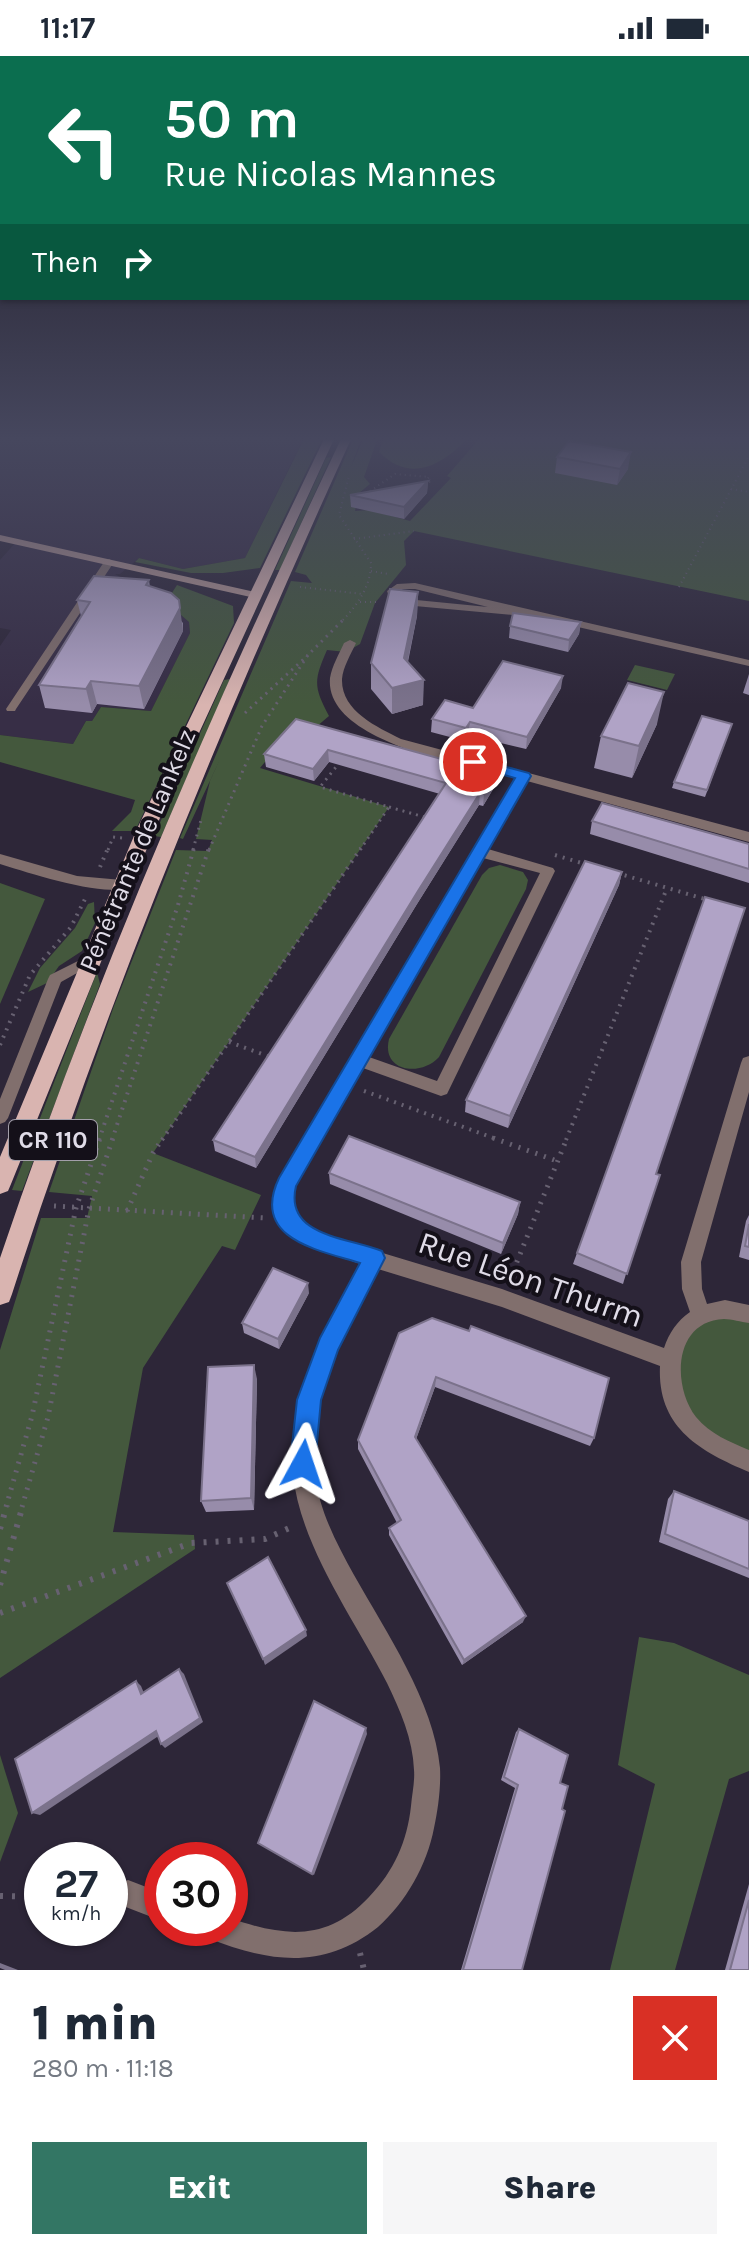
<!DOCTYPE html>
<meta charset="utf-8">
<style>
body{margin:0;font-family:Karla,sans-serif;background:#f6f6f7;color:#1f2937;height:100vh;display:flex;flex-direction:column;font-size:30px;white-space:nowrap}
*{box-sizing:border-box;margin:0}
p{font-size:26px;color:#747a83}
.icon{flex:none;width:44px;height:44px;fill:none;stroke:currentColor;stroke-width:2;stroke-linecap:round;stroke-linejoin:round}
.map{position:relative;height:1914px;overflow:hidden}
.sheet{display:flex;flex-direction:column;background:#fff;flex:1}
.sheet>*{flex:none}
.guide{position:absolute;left:0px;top:0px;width:750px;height:244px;box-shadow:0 2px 6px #0004;background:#0b6e4f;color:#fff;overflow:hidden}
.speed{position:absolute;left:24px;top:1786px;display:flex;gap:16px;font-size:40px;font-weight:700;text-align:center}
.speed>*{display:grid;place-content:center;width:104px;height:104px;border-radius:50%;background:#fff;box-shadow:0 2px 6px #0004;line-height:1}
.speed small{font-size:20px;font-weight:400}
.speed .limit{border:12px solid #d22;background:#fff;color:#111}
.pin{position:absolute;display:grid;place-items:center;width:68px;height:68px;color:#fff;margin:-34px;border:4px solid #fff;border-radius:50%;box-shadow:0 2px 8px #0007}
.me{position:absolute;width:88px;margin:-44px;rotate:5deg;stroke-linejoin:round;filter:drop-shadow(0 0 6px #0008)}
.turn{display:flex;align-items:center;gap:28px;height:168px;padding:0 32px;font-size:36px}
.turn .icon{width:104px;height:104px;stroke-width:2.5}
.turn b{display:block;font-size:56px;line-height:68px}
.then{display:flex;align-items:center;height:76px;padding:0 32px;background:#0003;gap:16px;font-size:30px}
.round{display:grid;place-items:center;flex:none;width:84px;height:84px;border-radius:0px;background:#f6f6f7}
.summary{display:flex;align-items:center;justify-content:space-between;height:136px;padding:0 32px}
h1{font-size:48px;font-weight:800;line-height:60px}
.button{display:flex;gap:16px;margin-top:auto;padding:16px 32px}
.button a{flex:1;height:92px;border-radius:0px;background:#337664;color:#fff;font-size:32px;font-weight:800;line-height:92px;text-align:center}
.button a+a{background:#f6f6f7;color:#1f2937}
.status{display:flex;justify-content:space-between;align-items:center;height:56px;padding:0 40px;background:#fff;direction:ltr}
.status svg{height:22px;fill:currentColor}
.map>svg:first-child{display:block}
.built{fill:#372e46}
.green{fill:#44583d}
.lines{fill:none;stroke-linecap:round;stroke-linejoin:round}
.path-far4{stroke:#676171;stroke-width:2;stroke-dasharray:1 4;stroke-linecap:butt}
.path-far3{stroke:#676171;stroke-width:3;stroke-dasharray:2 5;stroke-linecap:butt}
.path-far2{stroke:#676171;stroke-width:4;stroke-dasharray:2 6;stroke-linecap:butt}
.path-far1{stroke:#676171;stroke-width:5;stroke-dasharray:2 7;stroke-linecap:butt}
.path{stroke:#676171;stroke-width:6;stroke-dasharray:3 9;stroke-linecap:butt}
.service{fill:#816f6d;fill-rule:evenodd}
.minor{fill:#816f6d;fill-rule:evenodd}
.secondary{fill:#b29693;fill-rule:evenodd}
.primary{fill:#d9b4b0;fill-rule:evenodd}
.wall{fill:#978caa}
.shaded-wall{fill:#7b728b}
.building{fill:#b0a3c6;stroke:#7b728b;stroke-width:2}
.route{fill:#1a73e8;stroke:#114b97;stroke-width:2}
.labels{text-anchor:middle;stroke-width:8;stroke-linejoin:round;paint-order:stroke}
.shield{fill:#141019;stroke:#a39faa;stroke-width:2}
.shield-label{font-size:24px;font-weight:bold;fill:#e0dce8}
.street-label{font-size:26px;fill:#e0dce8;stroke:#141019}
.near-street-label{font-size:32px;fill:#e0dce8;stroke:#141019}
</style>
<div class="status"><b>11:17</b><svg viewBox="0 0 49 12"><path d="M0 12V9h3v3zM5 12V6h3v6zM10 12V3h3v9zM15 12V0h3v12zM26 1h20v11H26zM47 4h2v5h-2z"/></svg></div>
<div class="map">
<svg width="749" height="1914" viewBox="0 0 749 1914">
<rect width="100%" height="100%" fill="#2d2638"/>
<polygon class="built" points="0,381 304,381 245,502 183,513 139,502 120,518 115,518 180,558 189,566 190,577 151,655 101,651 92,665 86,665 73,688 0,679 0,590 11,574 0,572 0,504 16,486 0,482"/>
<g class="green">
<polygon points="305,381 323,381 260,512 223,517 191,517 135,506 139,502 183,513 245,502"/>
<path d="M354,381H362L351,411L364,381H378L364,421L370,428L359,437L355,455L369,454L410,465L451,422L447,420L481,381H749V545L414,475L404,485L406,509L375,547L360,588L346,596L327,594C314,624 313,630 329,660L316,671L298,666L260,712L389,751L153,1097L261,1139L235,1194L222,1190L143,1312L113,1476L194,1479L195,1493L0,1622V1294L41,1162H87L92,1140L49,1136L114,950L176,794L208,795L212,784L196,783L210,725L221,701L183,783L180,782L291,525L312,527L306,519L295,516Z"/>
<path d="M384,381H469C442,409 411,428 379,396Z"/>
<polygon points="331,401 280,514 275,514 326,402"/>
<polygon points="177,529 233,550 234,567 135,775 112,775 131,756 135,744 0,706 0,679 73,688 86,665 92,665 101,651 151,655 190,577 189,566 166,546"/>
<polygon points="635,609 675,618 667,634 627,624"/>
<polygon points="230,623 161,781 154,780 224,624"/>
<path d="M500,809L523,816L528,824L526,833L439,1001C421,1021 381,1016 389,983L482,819L489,812Z"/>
<polygon points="0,827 45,843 0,948"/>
<polygon points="94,846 95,867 82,895 59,910 47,927 28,936 40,912 75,872 88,848"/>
<polygon points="97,916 100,928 22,1135 12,1134"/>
<polygon points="749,1258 749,1405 715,1391 670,1334 679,1277 701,1260"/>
<polygon points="639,1581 674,1587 749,1619 749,1715 729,1723 675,1914 610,1914 655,1728 618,1709"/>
<polygon points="0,1699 18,1757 0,1806"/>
</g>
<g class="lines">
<g class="path-far4">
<polyline points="731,433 749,436"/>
<polyline points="366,438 395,418 429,421 425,426 433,426"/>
<polyline points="354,483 414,475"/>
<polyline points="371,515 388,518"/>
<polyline points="300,531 363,538"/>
<polyline points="679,531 749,400"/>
<polyline points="360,546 380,546"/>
<path d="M343,564C358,548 371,530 371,507L339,459L349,420"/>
</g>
<g class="path-far3">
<polyline points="245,657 308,599"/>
<polyline points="340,706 320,731 389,751 360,794"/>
<polyline points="389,751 428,762"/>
<polyline points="108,794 113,781 123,782"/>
<polyline points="193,794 201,764"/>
<polyline points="209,794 262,670 308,599 345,562"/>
</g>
<g class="path-far2">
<polyline points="555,799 585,808"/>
<polyline points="100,811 108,792"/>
<polyline points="617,817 708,844"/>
<polyline points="229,986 273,1002"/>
<polyline points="0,989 30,919 71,871 86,841"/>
<polyline points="364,1035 499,1084"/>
<polyline points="99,1084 178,849 194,792"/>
<polyline points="112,1084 209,792"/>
<polyline points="162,1084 361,792"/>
<polyline points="566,1084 667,832"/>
</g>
<g class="path-far1">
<polyline points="493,1082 557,1105"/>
<polyline points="54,1150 265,1162"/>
<polyline points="127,1155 153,1097 163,1082"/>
<polyline points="510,1223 567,1082"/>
<polyline points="6,1451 32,1360 76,1152 100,1082"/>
<polyline points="22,1451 48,1361 89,1153 113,1082"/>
</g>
<g class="path">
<polyline points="0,1473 7,1449"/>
<polyline points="0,1529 23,1449"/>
<polyline points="0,1557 191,1487 265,1483 294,1470"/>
<polyline points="0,1840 42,1841"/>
<polyline points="360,1897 364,1914"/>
</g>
<g class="service">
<polygon points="109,503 114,506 16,653 15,655 7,655 6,653 104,506"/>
<polygon points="90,899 95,901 97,904 95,907 61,926 8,1062 5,1066 0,1068 0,1043 48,923 50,919"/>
</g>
<g class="minor">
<path d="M415,527L749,604V610L534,561L404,549L389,541L387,535L397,528ZM403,533H415L488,551L406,543L398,536Z"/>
<path d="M350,584L356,587C351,598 343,611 342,623C341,655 377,671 401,683L749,776V786L527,725L488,793L553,812L555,815L447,1038L441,1040L363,1012L296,1129C291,1154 300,1168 323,1179L502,1233L664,1292C669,1277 677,1265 690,1256L682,1233L681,1206L741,1007L743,1002L749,1000V1036L701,1206L702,1233L707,1248L725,1244L749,1249V1267C741,1266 732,1263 724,1263C673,1265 672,1330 696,1361C710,1378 730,1386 749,1394V1416C699,1395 657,1371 660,1310L502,1251L378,1213C346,1275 307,1345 315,1418C319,1455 337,1488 354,1519C386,1576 434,1646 440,1712C441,1731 438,1754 434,1772C427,1809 406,1846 378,1871C324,1914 270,1907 208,1882L204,1872H230V1862C284,1881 327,1886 369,1841C394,1815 407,1786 411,1750C412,1738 415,1725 414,1714C413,1683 400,1654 387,1627C355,1564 300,1490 293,1418C286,1344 327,1271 361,1208C322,1195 254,1180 281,1122L515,722C470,710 324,687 330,622C332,610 339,598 344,587ZM483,802L540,817L437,1025L369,1001Z"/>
<path d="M0,798L77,820L122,824L129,829C113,845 23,815 0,808Z"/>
<polygon points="128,1824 162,1837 162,1865 118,1848 114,1838 118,1828"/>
</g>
<polygon class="secondary" points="0,479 255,536 260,539 255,542 0,485"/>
<g class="primary">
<polygon points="325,381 335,381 154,775 11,1128 8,1135 0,1138 0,1101 136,775"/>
<path d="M342,381H352C224,661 107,944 12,1238L9,1246L0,1249V1202C95,921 214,649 342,381Z"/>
</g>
</g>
<g class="wall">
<polygon points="557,401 628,413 617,429 555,417"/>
<polygon points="428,425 427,437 404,463 351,451 350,439"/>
<polygon points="149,524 150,531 183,567 183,575 144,653 97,648 92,657 45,652 39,629 81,560 77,544"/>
<polygon points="418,536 417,560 408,606 423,649 392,658 371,633 371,607"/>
<polygon points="581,566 579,578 568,596 509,582 510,570"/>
<polygon points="749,618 749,639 743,637"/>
<polygon points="561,632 526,693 468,679 465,685 431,676 432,663 473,652"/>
<polygon points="296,663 496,718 495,730 483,750 479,749 417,848 256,1112 215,1095 213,1084 440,738 329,706 314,725 266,711 264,698"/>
<polygon points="657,668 632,722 594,712 601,680"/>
<polygon points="730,674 705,741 672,732 674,726"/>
<polygon points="592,765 749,788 749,827 590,778"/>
<polygon points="622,816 619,829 508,1072 465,1056 466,1044"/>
<polygon points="329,1117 520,1146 518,1158 501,1198 330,1128"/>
<polygon points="656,1118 623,1228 573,1208 577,1197"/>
<polygon points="749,1159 749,1204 739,1201 746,1165"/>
<polygon points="309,1237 279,1293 244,1277 242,1267"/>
<polygon points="399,1277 594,1382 590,1390 435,1331 416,1383 523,1566 462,1609 389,1479 389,1472 397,1467 358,1393 358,1384"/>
<polygon points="257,1323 254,1454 206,1456 201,1445"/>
<polygon points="674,1435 749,1465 749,1522 659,1486 668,1443"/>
<polygon points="519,1673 560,1727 562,1753 522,1914 461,1914 515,1732 501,1724 516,1676"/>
<polygon points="749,1828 749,1914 725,1914"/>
</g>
<g class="shaded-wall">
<polygon points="631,396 628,413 617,429 620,413"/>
<polygon points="428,425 427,437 404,463 404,451"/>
<polygon points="418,536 417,560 403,627 404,602"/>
<polygon points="179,544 183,575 144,653 139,630"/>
<polygon points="581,566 579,578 568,596 569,584"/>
<polygon points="563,620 561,632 526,693 527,681"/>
<polygon points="424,624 423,649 392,658 392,632"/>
<polygon points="91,625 97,648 92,657 86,633"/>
<polygon points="664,636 657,668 632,722 639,690"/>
<polygon points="470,666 468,679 465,685 466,672"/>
<polygon points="328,694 329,706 314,725 313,713"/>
<polygon points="496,718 495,730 483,750 484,738"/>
<polygon points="480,737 479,749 417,848 256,1112 255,1101 418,835"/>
<polygon points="622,816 619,829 508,1072 510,1060"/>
<polygon points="520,1146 518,1158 501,1198 503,1187"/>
<polygon points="308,1227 309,1237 279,1293 278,1283"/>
<polygon points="254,1309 257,1323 254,1454 251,1442"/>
<polygon points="436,1321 435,1331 414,1389 415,1381"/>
<polygon points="526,1560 523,1566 462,1609 464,1604"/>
<polygon points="306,1574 307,1580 265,1609 263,1603"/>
<polygon points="179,1613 184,1618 203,1666 165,1692 161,1688"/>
<polygon points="136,1625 141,1630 146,1642 141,1638"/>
<polygon points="366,1672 367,1678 314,1819 312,1818"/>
<polygon points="156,1675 160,1679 40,1759 32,1757"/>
<polygon points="0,1907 18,1914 5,1914 0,1912"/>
</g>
<g class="building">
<polygon points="569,385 631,396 620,413 557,401"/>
<polygon points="428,425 404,451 350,439"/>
<polygon points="94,520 149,524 146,529 171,537 179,544 180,552 139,630 91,625 86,633 39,629 90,546 77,544"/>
<polygon points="390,533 418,536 404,602 424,624 392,632 371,607"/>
<polygon points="513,557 581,566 569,584 510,570"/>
<polygon points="503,605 563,620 527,681 470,666 466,672 432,663 445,644 473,652"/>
<polygon points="628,627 664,636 639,690 601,680"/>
<polygon points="702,660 732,668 707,734 674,726"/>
<polygon points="296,663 496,718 484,738 480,737 418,835 255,1101 213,1084 446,727 328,694 313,713 264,698"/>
<polygon points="602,747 749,788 749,813 592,765"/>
<polygon points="585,805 622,816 510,1060 466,1044"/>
<polygon points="705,841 745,852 656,1118 660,1119 627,1218 577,1197"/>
<polygon points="349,1080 520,1146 503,1187 329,1117"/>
<polygon points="749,1168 749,1191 745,1190"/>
<polygon points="273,1212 308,1227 278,1283 242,1267"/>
<polygon points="432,1262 469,1275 471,1270 609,1322 594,1382 436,1321 415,1381 526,1560 464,1604 389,1472 401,1464 358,1384 399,1277"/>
<polygon points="254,1309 251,1442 201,1445 208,1311"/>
<polygon points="674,1435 749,1465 749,1513 665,1478"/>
<polygon points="268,1501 306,1574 263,1603 227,1527"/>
<polygon points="179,1613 200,1662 161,1688 156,1675 32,1757 15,1703 136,1625 141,1638"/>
<polygon points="314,1645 366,1672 312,1818 258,1787"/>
<polygon points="519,1673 568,1699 560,1727 568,1730 562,1753 565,1755 522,1914 463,1914 518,1729 504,1721"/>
<polygon points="749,1844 749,1914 730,1914"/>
</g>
<linearGradient id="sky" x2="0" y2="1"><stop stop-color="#19151f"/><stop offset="0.59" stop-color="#46475e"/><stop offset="1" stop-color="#46475e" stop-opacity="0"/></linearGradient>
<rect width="749" height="649" fill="url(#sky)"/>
<path class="route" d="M473,702L529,717L531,720L296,1130C284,1180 346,1181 382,1195L385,1202L338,1294L321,1344L315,1408L311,1416L303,1420L294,1416L290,1408L297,1344L320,1282L360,1207C318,1194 250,1183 279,1122L515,722L468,709V703Z"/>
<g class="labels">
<rect class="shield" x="9" y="1064" width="88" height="40" rx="6"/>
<g class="shield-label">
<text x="53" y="1092">CR 110</text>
</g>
<g class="street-label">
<text transform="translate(137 794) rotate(-67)" y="9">Pénétrante de Lankelz</text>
</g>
<g class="near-street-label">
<text transform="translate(531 1223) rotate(19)" y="11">Rue Léon Thurm</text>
</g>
</g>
</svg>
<div class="speed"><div>27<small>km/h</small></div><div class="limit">30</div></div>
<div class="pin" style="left:473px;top:706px;background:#d93025"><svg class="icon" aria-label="arrive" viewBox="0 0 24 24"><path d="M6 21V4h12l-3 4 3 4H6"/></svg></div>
<svg class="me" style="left:303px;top:1408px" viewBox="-20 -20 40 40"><path d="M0-17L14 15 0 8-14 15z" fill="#1a73e8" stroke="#fff" stroke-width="4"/></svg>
<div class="guide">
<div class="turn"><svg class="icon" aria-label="left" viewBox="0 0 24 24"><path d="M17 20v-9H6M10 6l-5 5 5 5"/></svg><div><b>50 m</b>Rue Nicolas Mannes</div></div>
<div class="then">Then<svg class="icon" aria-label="right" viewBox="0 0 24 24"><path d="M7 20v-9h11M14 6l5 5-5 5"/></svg></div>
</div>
</div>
<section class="sheet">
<div class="summary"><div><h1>1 min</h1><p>280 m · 11:18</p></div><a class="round" style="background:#d93025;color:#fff"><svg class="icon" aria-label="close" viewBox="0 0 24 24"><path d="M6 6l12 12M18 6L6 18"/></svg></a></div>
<div class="button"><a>Exit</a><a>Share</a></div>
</section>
